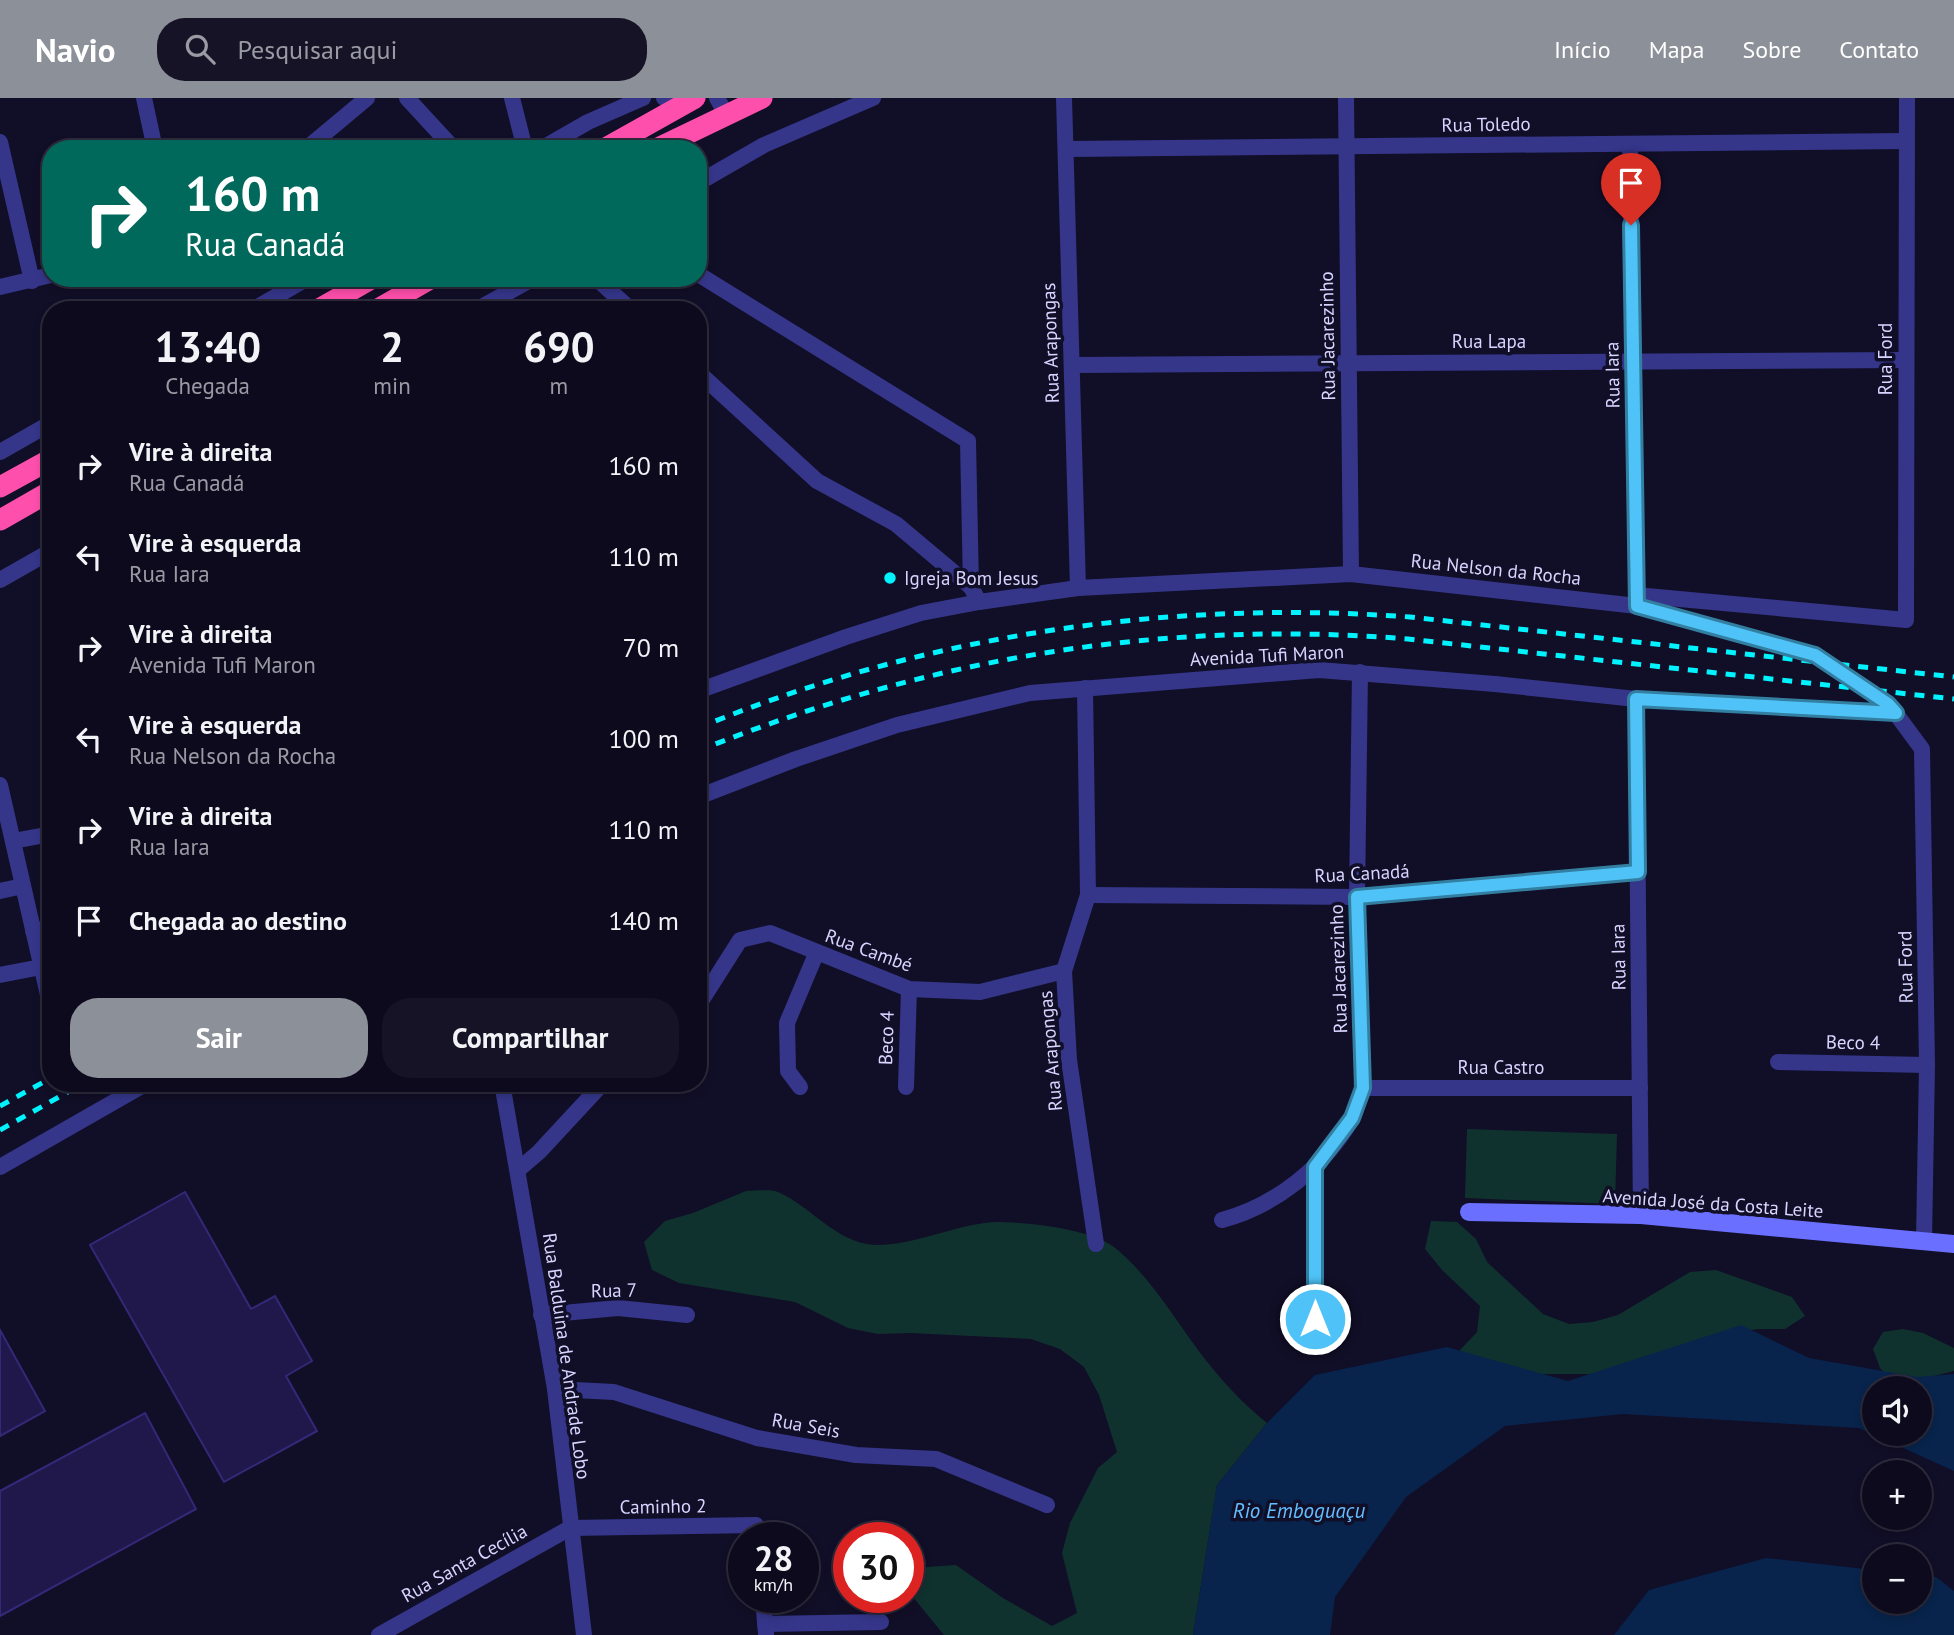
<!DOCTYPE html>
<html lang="pt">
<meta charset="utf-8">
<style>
body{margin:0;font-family:"PT Sans",sans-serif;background:#161326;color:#f1f3f6;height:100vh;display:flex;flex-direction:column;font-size:26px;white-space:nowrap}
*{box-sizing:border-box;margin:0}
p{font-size:23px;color:#9a9aa4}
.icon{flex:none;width:38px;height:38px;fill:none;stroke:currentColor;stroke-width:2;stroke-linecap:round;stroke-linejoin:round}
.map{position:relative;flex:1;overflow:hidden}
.details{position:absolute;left:42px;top:203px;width:665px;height:791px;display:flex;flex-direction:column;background:#0d0a1d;border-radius:28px;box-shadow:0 4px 10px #0003,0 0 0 2px #2d2b3b}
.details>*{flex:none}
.banner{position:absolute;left:42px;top:42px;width:665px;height:147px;border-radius:28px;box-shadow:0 4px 10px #0003,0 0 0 2px #2d2b3b;background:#00695c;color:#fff;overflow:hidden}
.buttons{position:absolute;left:1862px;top:1278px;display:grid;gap:14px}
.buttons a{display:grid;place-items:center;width:70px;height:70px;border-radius:50%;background:#0d0a1d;box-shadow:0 4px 10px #0003,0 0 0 2px #2d2b3b;font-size:35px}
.speed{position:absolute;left:728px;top:1424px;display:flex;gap:14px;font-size:35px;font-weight:700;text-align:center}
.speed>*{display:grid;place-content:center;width:91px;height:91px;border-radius:50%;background:#0d0a1d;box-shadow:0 4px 10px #0003,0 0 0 2px #2d2b3b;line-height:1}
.speed small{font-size:18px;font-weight:400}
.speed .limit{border:10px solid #d22;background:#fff;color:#111}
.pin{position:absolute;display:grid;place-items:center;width:60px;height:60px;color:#fff;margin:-72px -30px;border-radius:50% 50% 50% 0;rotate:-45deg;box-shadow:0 0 7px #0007}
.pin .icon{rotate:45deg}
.me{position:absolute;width:77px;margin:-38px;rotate:0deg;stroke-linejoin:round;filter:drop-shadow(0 0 5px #0008)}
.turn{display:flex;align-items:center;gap:24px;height:147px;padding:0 28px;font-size:32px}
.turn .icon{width:91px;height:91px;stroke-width:2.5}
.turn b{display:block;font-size:49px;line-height:60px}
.eta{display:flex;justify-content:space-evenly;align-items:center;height:119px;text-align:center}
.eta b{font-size:42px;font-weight:800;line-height:49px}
.primary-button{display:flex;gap:14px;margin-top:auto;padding:14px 28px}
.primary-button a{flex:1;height:80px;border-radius:28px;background:#8c9099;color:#fff;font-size:28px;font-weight:800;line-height:80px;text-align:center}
.primary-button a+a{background:#161326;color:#f1f3f6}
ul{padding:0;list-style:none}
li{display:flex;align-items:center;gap:21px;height:91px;padding:0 28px}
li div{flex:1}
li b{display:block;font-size:26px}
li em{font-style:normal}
header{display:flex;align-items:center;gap:42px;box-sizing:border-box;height:98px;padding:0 35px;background:#8c9099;color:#fff}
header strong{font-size:33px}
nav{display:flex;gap:38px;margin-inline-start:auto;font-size:24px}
.search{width:490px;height:63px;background:#161326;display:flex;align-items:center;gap:18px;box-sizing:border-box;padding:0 24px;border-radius:28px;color:#9a9aa4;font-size:26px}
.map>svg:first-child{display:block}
.green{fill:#10322f}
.water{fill:#08244c;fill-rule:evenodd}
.building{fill:#20184a;stroke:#342878;stroke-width:2}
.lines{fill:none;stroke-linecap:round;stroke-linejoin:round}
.street{stroke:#35368a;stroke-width:16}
.secondary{stroke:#6b6fff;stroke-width:18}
.highway{stroke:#ff4fac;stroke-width:21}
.rail{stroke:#00f3ff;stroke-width:5;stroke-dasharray:10 9;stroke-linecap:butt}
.route-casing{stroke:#337fa1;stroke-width:18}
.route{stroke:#4fc3f7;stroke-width:12}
.poi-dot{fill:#00f3ff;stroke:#110e27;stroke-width:2.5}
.labels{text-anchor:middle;stroke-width:7;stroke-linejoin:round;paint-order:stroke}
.street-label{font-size:19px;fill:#d7d4ff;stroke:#110e27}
.poi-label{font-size:19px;fill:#d7d4ff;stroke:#110e27;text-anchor:start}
.water-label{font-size:21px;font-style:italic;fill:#62beff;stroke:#110e27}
</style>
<header>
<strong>Navio</strong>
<div class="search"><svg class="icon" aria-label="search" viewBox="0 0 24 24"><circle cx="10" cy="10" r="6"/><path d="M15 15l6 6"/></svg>Pesquisar aqui</div>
<nav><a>Início</a><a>Mapa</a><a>Sobre</a><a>Contato</a></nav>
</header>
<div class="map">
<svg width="1954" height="1537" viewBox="0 0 1954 1537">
<rect width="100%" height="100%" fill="#110e27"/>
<g class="green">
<polygon points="1467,1031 1617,1036 1615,1106 1465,1100"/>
<path d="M746,1093C755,1093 769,1091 778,1094C811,1108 836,1145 875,1147C915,1148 963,1123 1001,1124C1031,1125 1090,1131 1114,1149C1150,1178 1174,1220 1201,1256C1221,1282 1242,1305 1267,1325L1217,1387L1193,1537H944L908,1493V1488L927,1469L956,1467L1003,1500L1052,1528L1077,1515L1062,1455L1070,1425L1098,1370L1117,1354L1099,1297L1084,1269L1060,1251L1031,1241L910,1235L878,1236L848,1230L795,1204L679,1185L652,1172L644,1144L665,1123L693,1115Z"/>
<polygon points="1431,1123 1457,1124 1476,1141 1487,1164 1543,1216 1569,1226 1593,1224 1618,1217 1690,1174 1716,1172 1792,1199 1805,1218 1785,1231 1759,1231 1735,1234 1606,1276 1474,1276 1460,1252 1477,1234 1480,1208 1442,1172 1425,1151"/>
<polygon points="1903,1231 1923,1235 1954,1250 1954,1273 1914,1283 1892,1284 1880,1270 1873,1251 1883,1234"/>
</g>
<g class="water">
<path d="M1741,1227L1809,1260L1917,1279L1954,1276V1373L1859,1330L1623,1316L1505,1328L1406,1399L1335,1499L1330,1537H1193L1217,1387L1267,1325L1315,1277L1447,1249L1568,1283ZM1874,1290H1920V1335H1874Z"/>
<polygon points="1766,1460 1874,1472 1874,1503 1920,1503 1920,1477 1936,1479 1954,1493 1954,1537 1614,1537 1649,1492"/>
</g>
<g class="building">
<polygon points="185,1094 251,1211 275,1198 312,1263 286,1278 317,1333 224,1384 90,1147"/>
<polygon points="0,1232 45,1313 0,1338"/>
<polygon points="145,1315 196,1411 0,1518 0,1393"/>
</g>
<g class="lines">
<g class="street">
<polyline points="144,0 155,51"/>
<polyline points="407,0 454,51"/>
<polyline points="512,0 525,51"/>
<polyline points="664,0 682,6"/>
<polyline points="717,0 726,16"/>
<polyline points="1064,0 1078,490"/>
<polyline points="1346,0 1351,476"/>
<polyline points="0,44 32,183"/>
<polyline points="1630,46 1637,506"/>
<polyline points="306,51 367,0"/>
<polyline points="541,51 588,24 643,0"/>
<polyline points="1066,51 1906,43"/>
<polyline points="698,85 764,47 873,0"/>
<polyline points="698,176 968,343 971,489 979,504"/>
<polyline points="596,180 631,212"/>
<polyline points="0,189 51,177"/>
<polyline points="252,212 308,180"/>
<polyline points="476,212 534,180"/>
<polyline points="1072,267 1906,262"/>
<polyline points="698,274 817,383 896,426 971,489"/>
<polyline points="0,354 51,325"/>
<polyline points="0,482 51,453"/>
<polyline points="1636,497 1906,522 1907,0"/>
<polyline points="1085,590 1088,797 1064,873 1069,962 1096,1146"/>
<polyline points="698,593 846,539 921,515 979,504 1078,490 1351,476 1637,508 1815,557 1888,605 1922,651 1927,967 1924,1143"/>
<polyline points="1636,601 1641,1117"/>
<polyline points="0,687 51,910"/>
<polyline points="698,699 796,661 897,627 1030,595 1319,572 1495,586 1636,601 1896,615"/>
<polyline points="13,743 51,736"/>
<polyline points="0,793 23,788"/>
<polyline points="1088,797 1357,799 1638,774"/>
<polyline points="33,833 51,830"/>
<polyline points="0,877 41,869"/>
<polyline points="698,908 740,842 770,835 909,891 980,894 1064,873"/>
<polyline points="1778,964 1927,967"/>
<polyline points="502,985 555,1291 584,1537"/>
<polyline points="800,989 788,973 787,925 816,856"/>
<polyline points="906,989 909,891"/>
<polyline points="1363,990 1640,990"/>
<polyline points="0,1069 147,985"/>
<polyline points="518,1072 539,1054 603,985"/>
<path d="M1222,1122C1275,1108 1324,1069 1352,1021C1357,1011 1359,1000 1363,990L1357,799L1360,574"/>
<polyline points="541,1217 618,1210 687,1217"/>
<polyline points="1314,1246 1315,1069"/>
<polyline points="555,1291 614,1294 757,1340 856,1357 936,1361 1047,1407"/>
<polyline points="763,1500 766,1536"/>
<polyline points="765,1526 881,1524"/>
<polyline points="379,1537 570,1430 756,1427 757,1440"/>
</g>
<polyline class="secondary" points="1469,1114 1641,1117 1954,1146"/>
<g class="highway">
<polyline points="604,51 695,0"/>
<polyline points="656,51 762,0"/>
<polyline points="317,212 373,180"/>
<polyline points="376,212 432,180"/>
<polyline points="0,389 51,361"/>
<polyline points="0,422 51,393"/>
</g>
<g class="rail">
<path d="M698,630C924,537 1167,501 1410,519L1954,579"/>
<path d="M698,653C928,560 1161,521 1408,541L1954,601"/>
<polyline points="0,1008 51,980"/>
<polyline points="0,1032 84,985"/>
</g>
</g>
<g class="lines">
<g class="route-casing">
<polyline id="route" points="1315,1221 1315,1069 1352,1020 1363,990 1357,799 1638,774 1636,601 1896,615 1888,606 1815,557 1637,508 1631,127"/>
</g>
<use href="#route" class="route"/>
</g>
<circle class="poi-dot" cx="890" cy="480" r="7"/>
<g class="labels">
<g class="street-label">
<text transform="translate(1486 26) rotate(-1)" y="7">Rua Toledo</text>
<text transform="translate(1327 238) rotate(-91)" y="7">Rua Jacarezinho</text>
<text x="1489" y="250">Rua Lapa</text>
<text transform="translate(1050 245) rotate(-92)" y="7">Rua Arapongas</text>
<text transform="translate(1885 261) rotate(-90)" y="7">Rua Ford</text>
<text transform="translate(1612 277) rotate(-91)" y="7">Rua Iara</text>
<text transform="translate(1496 471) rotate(6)" y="7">Rua Nelson da Rocha</text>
<text transform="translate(1267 557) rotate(-3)" y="7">Avenida Tufi Maron</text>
<text transform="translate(1362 775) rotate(-3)" y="7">Rua Canadá</text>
<text transform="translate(869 852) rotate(20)" y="7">Rua Cambé</text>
<text transform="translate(1618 859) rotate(-91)" y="7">Rua Iara</text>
<text transform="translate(1905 869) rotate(-91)" y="7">Rua Ford</text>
<text transform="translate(1338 871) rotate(-92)" y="7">Rua Jacarezinho</text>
<text transform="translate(886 940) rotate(-88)" y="7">Beco 4</text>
<text transform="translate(1853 944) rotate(1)" y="7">Beco 4</text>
<text transform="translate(1050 953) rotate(-95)" y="7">Rua Arapongas</text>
<text x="1501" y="976">Rua Castro</text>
<text transform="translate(1713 1105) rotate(4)" y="7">Avenida José da Costa Leite</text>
<text transform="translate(614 1192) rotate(-1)" y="7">Rua 7</text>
<text transform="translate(567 1258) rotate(82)" y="7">Rua Balduina de Andrade Lobo</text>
<text transform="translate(806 1327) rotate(10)" y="7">Rua Seis</text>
<text transform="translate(663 1408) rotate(-1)" y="7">Caminho 2</text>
<text transform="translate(464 1465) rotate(-29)" y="7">Rua Santa Cecília</text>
</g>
<g class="poi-label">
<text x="904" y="487">Igreja Bom Jesus</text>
</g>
<g class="water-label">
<text x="1299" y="1420">Rio Emboguaçu</text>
</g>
</g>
</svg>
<div class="buttons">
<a><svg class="icon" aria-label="sound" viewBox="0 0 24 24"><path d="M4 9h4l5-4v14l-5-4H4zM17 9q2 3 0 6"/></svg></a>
<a>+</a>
<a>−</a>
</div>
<div class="speed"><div>28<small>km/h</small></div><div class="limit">30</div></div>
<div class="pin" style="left:1631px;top:127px;background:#d93025"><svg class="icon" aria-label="arrive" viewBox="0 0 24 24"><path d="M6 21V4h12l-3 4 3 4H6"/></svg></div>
<svg class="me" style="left:1315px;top:1221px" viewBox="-20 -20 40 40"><circle r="17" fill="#4fc3f7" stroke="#fff" stroke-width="3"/><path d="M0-11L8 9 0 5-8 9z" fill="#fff"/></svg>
<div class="banner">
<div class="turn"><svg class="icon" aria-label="right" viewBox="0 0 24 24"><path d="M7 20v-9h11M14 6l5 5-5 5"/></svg><div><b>160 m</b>Rua Canadá</div></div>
</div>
<section class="details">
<div class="eta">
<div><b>13:40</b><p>Chegada</p></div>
<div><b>2</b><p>min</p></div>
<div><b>690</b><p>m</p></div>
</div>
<ul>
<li><svg class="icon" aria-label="right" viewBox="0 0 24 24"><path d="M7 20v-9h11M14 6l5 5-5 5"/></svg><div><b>Vire à direita</b><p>Rua Canadá</p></div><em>160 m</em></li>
<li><svg class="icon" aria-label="left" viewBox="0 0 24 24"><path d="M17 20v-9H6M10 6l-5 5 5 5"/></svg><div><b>Vire à esquerda</b><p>Rua Iara</p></div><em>110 m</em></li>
<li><svg class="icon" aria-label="right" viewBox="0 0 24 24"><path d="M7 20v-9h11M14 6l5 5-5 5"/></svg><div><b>Vire à direita</b><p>Avenida Tufi Maron</p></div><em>70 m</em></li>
<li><svg class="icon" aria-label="left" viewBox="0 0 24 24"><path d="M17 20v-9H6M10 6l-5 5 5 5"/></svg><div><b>Vire à esquerda</b><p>Rua Nelson da Rocha</p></div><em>100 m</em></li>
<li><svg class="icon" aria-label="right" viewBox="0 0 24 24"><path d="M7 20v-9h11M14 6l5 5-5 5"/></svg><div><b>Vire à direita</b><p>Rua Iara</p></div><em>110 m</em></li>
<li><svg class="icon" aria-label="arrive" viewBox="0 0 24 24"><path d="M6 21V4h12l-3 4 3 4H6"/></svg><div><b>Chegada ao destino</b></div><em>140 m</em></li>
</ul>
<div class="primary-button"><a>Sair</a><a>Compartilhar</a></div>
</section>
</div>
